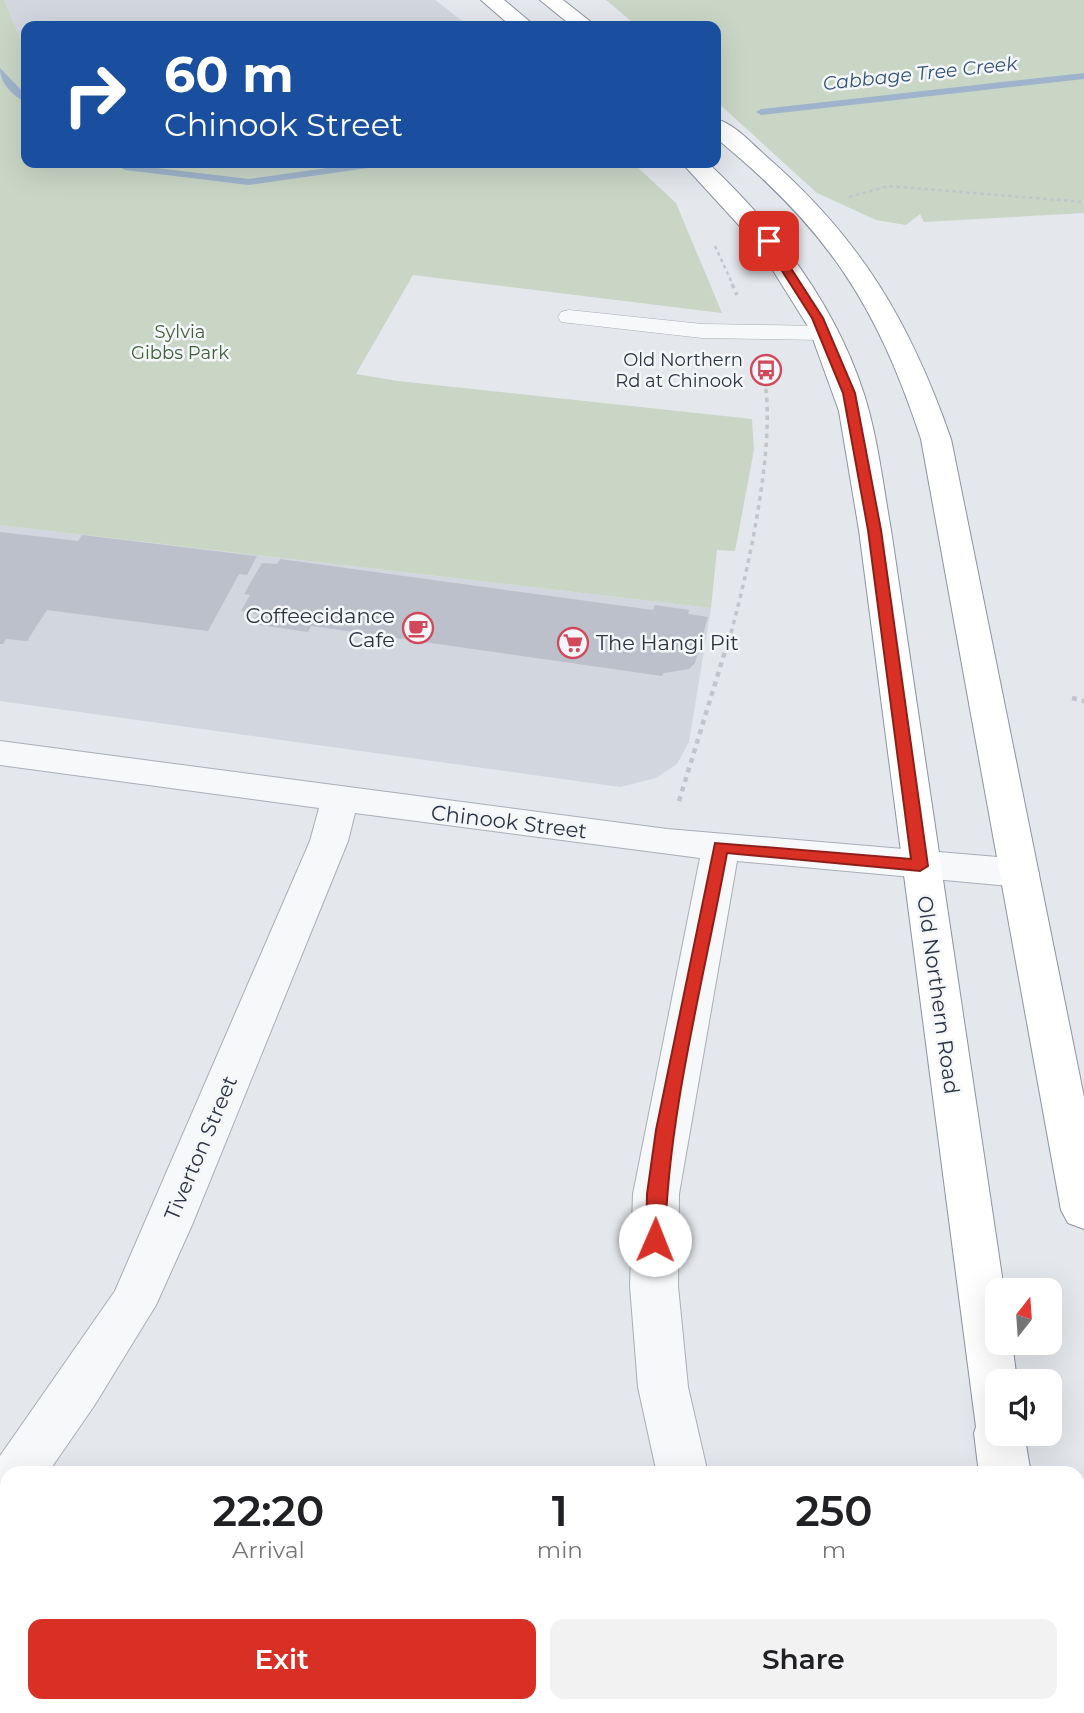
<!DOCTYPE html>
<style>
body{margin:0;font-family:Montserrat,sans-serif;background:#f2f2f2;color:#202124;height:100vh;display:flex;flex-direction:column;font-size:26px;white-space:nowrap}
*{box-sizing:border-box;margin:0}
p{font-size:23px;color:#757577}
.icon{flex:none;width:38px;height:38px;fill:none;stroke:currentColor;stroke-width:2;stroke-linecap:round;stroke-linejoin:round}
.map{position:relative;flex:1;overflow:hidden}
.side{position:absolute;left:0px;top:1466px;width:1085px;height:247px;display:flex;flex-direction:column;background:#fff;border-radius:21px 21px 0 0;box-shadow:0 7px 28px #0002}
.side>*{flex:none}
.top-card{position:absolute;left:21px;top:21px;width:700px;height:147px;border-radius:14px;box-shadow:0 7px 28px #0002;background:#1a4fa0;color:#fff;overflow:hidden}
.needle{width:46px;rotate:17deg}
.buttons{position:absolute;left:985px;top:1278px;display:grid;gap:14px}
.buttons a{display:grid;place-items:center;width:77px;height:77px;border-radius:14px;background:#fff;box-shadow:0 7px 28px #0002;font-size:35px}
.pin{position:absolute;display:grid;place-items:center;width:60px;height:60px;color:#fff;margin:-30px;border-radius:14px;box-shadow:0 4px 10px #0006}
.me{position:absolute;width:77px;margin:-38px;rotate:1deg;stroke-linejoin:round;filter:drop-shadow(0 0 5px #0008)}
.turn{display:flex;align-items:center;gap:24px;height:147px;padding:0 28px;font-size:32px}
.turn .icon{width:91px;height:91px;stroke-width:2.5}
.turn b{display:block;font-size:49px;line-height:60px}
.eta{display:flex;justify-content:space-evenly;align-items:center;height:119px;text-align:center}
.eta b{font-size:42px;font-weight:600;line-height:49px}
.action{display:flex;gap:14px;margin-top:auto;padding:14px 28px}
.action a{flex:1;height:80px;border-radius:14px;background:#d93025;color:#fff;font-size:28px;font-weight:600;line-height:80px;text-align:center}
.action a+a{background:#f2f2f2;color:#202124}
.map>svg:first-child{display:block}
.built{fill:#d2d6de}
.green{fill:#c9d6c5}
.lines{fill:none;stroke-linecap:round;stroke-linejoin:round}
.stream{fill:#9fb4cc;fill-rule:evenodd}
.building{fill:#bbc0ca}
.lane-casing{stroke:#a9aeb7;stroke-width:1}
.street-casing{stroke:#a9aeb7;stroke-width:2}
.highway-casing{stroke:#8b94a3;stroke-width:2}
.path-far2{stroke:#c2c5cb;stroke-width:2.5;stroke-dasharray:3.5 3.5;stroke-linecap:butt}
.path-far1{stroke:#c2c5cb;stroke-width:3.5;stroke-dasharray:4.5 4.5;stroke-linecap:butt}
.path{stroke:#c2c5cb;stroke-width:4.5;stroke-dasharray:5 5;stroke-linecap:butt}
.lane{fill:#f7f8fa;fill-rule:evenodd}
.street{fill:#f7f8fa;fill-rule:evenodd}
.highway{fill:#fff;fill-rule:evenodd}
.route{fill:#d93025;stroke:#8d1f18;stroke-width:2}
.labels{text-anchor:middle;stroke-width:5;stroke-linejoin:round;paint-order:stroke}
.far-park-label{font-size:18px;fill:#3f6138;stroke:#f4f6f9}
.far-poi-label{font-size:18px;fill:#2b3445;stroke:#f4f6f9;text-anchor:end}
.far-water-label{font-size:19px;font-style:italic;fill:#34527a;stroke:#f4f6f9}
.poi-label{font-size:21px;fill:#2b3445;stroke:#f4f6f9;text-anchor:end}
.street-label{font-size:21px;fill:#2b3445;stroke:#f4f6f9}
</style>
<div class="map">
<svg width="1084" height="1713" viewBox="0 0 1084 1713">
<rect width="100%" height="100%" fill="#e4e7ec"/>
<g class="built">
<polygon points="4,0 435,0 469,26 26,26 26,51"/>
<polygon points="0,525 711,608 689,742 677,764 656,778 620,787 0,701"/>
</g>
<g class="green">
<polygon points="0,0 4,0 26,51 26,163 633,163 676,203 722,313 413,275 356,374 398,381 752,419 754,450 735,551 717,550 711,608 0,525"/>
<polygon points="606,0 1084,0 1084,213 924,222 920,214 906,225 876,220 817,193 716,101 716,26 637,26"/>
</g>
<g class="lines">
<g class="stream">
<path d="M0,68L26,95V102C13,96 0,84 0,68Z"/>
<polygon points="1084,73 1084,79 761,115 756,112 761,109"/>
<polygon points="114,163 249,179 363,163 387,163 382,166 249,185 125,170"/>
</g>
</g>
<g class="building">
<polygon points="0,532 78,541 82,535 257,556 247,575 239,574 208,631 47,610 27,641 6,639 3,644 0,644"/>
<polygon points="280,559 653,610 655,605 689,610 688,614 708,617 695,663 689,669 664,673 662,676 311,626 308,632 252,624 258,614 241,611 250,595 244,594 262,563 277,564"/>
</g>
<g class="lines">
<g class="lane-casing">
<polygon id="lane" points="569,310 702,324 824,326 835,333 824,340 702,338 561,322 558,317 561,312"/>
</g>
<g class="street-casing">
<g id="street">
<polygon points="0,741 667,829 1020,859 1034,863 1039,873 1034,883 1020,887 737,861 679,1194 678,1286 688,1387 708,1474 657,1474 638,1387 630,1286 633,1194 700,858 355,813 348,841 192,1225 156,1305 94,1406 47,1474 7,1474 7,1494 0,1491 0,1456 115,1291 310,841 319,808 0,765"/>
<polygon points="735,1706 791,1706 794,1713 738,1713"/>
</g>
</g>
<g class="highway-casing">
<g id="highway">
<polygon points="481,0 504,0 535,26 511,26"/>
<polygon points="540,0 563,0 596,26 572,26"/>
<path d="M716,119C735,124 752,144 767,157C861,239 910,322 951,439L1084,1097V1229L1068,1223L1061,1210L921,439C876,303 827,229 716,138Z"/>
<path d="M682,163H708C776,227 835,304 864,394C878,438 883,485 891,530L1004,1290H998V1342H1012L1017,1381H998V1433H1024L1031,1474H979L974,1433L976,1427L859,530L839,411L809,328L757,245Z"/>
<polygon points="962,1706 1018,1706 1020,1713 964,1713"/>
<polygon points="1022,1706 1078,1706 1080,1713 1024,1713"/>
</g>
</g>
<g class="path-far2">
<polyline points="849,197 888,186 1084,202"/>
<polyline points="715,246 733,285"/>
</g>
<g class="path-far1">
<polyline points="732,284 737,295"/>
<path d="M726,650C745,588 782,426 761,367"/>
</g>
<g class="path">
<polyline points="1072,698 1084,701"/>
<polyline points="679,801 726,648"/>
</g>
<use href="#lane" class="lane"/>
<use href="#street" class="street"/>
<use href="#highway" class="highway"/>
</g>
<path class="route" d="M765,239H772L823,318L855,393L881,530L928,866L920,871L727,853C704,979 668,1113 665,1240L662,1246H648L646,1240L647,1194L656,1130L715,843L911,859L868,530L843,393L812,318L763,241Z"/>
<defs>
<g id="bus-ring" transform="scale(1.575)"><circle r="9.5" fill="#f4f6f9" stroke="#d1495b" stroke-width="1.5"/><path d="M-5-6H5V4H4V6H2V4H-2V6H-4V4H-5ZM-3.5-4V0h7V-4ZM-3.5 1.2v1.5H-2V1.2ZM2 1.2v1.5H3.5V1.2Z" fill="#d1495b"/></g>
<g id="cafe-ring" transform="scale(1.575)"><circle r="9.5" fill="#f4f6f9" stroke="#d1495b" stroke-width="1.5"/><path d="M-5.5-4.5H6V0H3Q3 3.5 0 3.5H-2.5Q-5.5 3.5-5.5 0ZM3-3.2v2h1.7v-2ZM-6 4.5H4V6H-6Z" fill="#d1495b"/></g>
<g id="supermarket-ring" transform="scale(1.575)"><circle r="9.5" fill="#f4f6f9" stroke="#d1495b" stroke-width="1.5"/><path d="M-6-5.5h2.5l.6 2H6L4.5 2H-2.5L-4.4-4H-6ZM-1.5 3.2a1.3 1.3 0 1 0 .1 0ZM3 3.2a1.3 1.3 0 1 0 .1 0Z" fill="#d1495b"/></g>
</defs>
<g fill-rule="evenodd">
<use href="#bus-ring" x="766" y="370"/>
<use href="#cafe-ring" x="418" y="628"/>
<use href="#supermarket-ring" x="573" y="643"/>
</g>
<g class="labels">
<g class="far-park-label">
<text x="180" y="338">Sylvia<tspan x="180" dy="21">Gibbs Park</tspan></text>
</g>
<g class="far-poi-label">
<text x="743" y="366">Old Northern<tspan x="743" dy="21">Rd at Chinook</tspan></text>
</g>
<g class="far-water-label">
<text transform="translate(920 73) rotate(-6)" y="7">Cabbage Tree Creek</text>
</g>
<g class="poi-label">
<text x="395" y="623">Coffeecidance<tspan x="395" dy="24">Cafe</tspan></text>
<text x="596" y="650" text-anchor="start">The Hangi Pit</text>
</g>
<g class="street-label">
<text transform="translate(509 822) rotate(7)" y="7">Chinook Street</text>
<text transform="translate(938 995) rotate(82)" y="7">Old Northern Road</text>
<text transform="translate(201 1148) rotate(-67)" y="7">Tiverton Street</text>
</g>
</g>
</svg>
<div class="buttons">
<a><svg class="needle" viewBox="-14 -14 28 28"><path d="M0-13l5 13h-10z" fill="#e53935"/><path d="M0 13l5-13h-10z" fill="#757577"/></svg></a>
<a><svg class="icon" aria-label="sound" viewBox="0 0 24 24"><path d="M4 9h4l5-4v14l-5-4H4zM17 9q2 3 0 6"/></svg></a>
</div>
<div class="pin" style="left:769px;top:241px;background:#d93025"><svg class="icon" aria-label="arrive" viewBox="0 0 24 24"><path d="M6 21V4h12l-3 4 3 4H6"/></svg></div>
<svg class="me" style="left:655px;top:1240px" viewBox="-20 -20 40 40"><circle r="19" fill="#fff"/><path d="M0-13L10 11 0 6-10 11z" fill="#d93025"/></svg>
<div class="top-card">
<div class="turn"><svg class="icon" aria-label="right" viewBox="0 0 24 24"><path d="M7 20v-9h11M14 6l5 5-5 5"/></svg><div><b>60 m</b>Chinook Street</div></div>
</div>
<section class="side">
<div class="eta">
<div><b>22:20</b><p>Arrival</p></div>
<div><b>1</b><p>min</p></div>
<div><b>250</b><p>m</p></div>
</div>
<div class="action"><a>Exit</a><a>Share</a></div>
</section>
</div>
